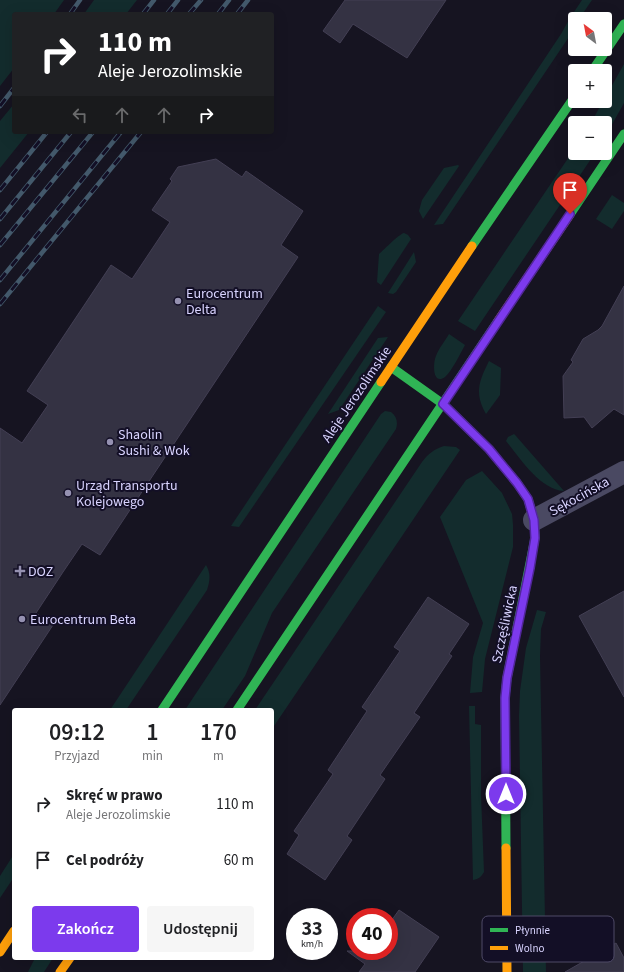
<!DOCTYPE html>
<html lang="pl">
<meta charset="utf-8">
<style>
body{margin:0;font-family:"Source Sans 3",sans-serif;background:#f6f6f6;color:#202124;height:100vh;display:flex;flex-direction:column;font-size:15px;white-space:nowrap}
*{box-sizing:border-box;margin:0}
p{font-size:13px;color:#757577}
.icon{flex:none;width:22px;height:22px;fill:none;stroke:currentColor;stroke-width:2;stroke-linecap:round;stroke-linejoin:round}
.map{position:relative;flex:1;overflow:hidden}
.panel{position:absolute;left:12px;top:708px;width:262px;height:252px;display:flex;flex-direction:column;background:#fff;border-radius:4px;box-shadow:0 4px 16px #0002}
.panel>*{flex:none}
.top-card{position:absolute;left:12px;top:12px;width:262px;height:122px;border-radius:4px;box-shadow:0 4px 16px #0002;background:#202124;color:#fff;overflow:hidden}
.needle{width:26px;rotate:328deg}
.fabs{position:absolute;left:568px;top:12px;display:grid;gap:8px}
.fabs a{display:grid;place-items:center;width:44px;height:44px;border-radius:4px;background:#fff;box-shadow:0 4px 16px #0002;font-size:20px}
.speed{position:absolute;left:286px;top:908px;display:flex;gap:8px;font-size:20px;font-weight:700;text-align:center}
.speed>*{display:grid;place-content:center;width:52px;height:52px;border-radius:50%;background:#fff;box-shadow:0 4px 16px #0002;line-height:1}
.speed small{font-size:10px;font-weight:400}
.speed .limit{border:6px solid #d22;background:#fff;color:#111}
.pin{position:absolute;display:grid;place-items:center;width:34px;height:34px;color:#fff;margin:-41px -17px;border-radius:50% 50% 50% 0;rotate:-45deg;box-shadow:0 0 4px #0007}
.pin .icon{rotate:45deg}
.me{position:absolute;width:44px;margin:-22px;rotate:0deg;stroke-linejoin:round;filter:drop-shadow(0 0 3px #0008)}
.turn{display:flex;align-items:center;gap:14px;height:84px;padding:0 20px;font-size:18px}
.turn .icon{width:52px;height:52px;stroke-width:2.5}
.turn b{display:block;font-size:28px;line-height:34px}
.lanes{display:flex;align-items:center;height:38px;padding:0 20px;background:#0003;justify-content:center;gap:20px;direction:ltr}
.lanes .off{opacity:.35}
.eta{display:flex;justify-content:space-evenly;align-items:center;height:68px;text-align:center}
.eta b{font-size:24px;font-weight:600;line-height:28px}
.action{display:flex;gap:8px;margin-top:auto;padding:8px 20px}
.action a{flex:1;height:46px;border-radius:4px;background:#7c3aed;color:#fff;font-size:16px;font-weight:600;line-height:46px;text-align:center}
.action a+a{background:#f6f6f6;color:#202124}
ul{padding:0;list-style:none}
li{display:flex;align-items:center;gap:12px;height:56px;padding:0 20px}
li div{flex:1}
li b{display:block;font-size:15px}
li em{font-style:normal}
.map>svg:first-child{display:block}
.green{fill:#132c2d}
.building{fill:#343243;stroke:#433f54}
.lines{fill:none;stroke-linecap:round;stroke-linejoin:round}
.street{stroke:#4a4962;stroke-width:22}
.fast{stroke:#30b455;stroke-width:9}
.slow{stroke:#ff9f0a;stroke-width:9}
.rail-casing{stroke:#43596b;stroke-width:4.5}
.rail{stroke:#130f26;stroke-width:3;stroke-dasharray:9;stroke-linecap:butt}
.route-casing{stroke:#51269a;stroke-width:10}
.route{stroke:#7c3aed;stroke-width:7}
.poi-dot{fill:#9591b1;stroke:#130f26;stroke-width:1.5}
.labels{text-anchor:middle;stroke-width:4;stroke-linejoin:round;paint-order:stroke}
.poi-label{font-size:14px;fill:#d9d4ff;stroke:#130f26;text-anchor:start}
.street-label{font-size:14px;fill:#d9d4ff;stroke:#130f26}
.key{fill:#130f26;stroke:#4e4a67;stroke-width:1}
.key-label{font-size:11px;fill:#d9d4ff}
</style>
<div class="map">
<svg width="624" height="972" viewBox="0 0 624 972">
<rect width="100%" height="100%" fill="#161421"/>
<g class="green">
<polygon points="0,0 64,0 54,14 14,14 14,68 0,86"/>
<polygon points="94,0 137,0 126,14 84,14"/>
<polygon points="582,0 592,0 579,19 575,19 575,28 443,224 434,225 561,34 570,18"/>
<polygon points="624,64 624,103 605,137 605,123 591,123 603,101 605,101 605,98"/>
<polygon points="14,104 14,132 29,132 0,168 0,121"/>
<polygon points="575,148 575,153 595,153 475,331 458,321"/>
<polygon points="458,165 459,166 423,219 419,211 422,200 444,168"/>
<polygon points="612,195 624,203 624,211 612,229 596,219"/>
<path d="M404,233L408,235L411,239L381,285L377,282L379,254C385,249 399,234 404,233Z"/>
<polygon points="414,252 416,262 396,292 393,294 388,293"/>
<polygon points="378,306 386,312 239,527 231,526"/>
<path d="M449,334L465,345C460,354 452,371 445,377C432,386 433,362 436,356C439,348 445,341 449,334Z"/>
<polygon points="388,337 339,410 328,414 378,338"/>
<path d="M489,361L501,368L500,395L486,414C474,393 479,381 489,361Z"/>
<path d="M385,411L391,412C397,417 398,422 396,429L272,613L245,676L222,710H185L381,414Z"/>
<path d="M514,434L516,436L564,491C539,489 521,459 506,441L508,437Z"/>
<path d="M444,446L456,447L460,450L272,729V710H255L422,462C428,454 434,449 444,446Z"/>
<polygon points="482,471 502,493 512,514 513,525 513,547 485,659 482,692 470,693 473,657 483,623 440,517 466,480"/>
<path d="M206,565C211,574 210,580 207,590L126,710H110Z"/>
<polygon points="537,610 546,612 541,629 540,656 546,972 523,972 519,716 520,691 526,648"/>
<path d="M469,706H475V724L481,725V795L484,872C481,877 479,879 473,880Z"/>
<polygon points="14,854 14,877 0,898 0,876"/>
<polygon points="35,958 53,958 44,972 28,972"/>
</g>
<g class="building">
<polygon points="345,0 446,0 407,58 353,24 340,43 323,31"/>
<polygon points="216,159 242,177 246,171 303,211 281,245 298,257 100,555 82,544 63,572 36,613 53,625 0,705 0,428 22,443 48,405 27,391 111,265 132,279 170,222 152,210 172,181 170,179 178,167"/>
<polygon points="624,286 624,415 614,409 592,428 584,417 564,418 563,376 573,362 571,360 583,339 598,330 602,326"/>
<polygon points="624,591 624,697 579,616"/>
<polygon points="428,597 469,624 449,654 452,656 414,713 420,717 380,775 385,779 347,836 352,840 325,880 287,854 299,835 294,831 333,774 328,770 367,711 362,707 400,651 394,647"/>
<polygon points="399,910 439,937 415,972 359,972 365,964 347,951 389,951 389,924"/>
<polygon points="616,943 624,958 624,972 565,972"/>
</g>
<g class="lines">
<polyline class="street" points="534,520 624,472"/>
<g class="fast">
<polyline points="592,71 624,24"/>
<polyline points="569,216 624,134"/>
<polyline points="472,246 575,96"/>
<polyline points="391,367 443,404 489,449 517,483 528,499 534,520 535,538 507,678 505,698 506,848"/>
<polyline points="162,710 381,382"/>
<polyline points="237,710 498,321"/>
</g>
<g class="slow">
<polyline points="498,321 569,216"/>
<polyline points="381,382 472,246"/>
<polyline points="506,848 507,972"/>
<polyline points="0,952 14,931"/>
<polyline points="60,972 70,958"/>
</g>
<g class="rail-casing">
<g id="rail">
<polyline points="70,14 80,0"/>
<polyline points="143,14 154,0"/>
<polyline points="167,14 178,0"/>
<polyline points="189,14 201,0"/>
<polyline points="218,14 229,0"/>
<polyline points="237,14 248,0"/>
<polyline points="0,106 14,88"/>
<polyline points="0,190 47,132"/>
<polyline points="0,219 71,132"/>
<polyline points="0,245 93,132"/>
<polyline points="0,280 121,132"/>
<polyline points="0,304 141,132"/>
</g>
</g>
<use href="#rail" class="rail"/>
</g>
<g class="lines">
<g class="route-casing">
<polyline id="route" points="506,794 505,698 507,678 530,568 535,538 534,520 528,499 517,483 489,449 443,404 570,214"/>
</g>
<use href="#route" class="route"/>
</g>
<g class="poi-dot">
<circle cx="178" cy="301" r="4"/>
<circle cx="110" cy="442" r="4"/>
<circle cx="68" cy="493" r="4"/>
<path d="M18 565h4v4h4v4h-4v4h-4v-4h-4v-4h4z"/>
<circle cx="22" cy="619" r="4"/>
</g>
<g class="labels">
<g class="poi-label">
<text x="186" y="298">Eurocentrum<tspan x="186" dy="16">Delta</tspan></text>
<text x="118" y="439">Shaolin<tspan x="118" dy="16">Sushi &amp; Wok</tspan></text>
<text x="76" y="490">Urząd Transportu<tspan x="76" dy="16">Kolejowego</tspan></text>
<text x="28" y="576">DOZ</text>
<text x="30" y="624">Eurocentrum Beta</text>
</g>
<g class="street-label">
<text transform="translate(356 394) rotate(-56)" y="5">Aleje Jerozolimskie</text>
<text transform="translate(579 496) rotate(-29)" y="5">Sękocińska</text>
<text transform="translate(504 624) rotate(-78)" y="5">Szczęśliwicka</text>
</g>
</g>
<rect x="482" y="916" width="132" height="46" rx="6" class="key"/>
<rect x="490" y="928" width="18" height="4" fill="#30b455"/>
<rect x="490" y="946" width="18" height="4" fill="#ff9f0a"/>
<g class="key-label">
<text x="515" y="934">Płynnie</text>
<text x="515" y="952">Wolno</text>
</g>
</svg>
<div class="fabs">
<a><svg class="needle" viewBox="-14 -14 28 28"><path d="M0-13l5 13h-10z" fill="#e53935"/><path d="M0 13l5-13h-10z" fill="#757577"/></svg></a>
<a>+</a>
<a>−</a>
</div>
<div class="speed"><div>33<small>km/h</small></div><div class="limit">40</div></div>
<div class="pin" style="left:570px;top:214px;background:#d93025"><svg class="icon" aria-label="arrive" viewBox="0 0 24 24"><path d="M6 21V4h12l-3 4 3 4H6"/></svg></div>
<svg class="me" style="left:506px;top:794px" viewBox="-20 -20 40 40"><circle r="17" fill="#7c3aed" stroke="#fff" stroke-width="3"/><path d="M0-11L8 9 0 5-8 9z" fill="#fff"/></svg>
<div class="top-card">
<div class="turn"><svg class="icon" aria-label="right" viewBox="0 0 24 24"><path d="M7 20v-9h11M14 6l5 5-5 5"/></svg><div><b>110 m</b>Aleje Jerozolimskie</div></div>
<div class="lanes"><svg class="icon off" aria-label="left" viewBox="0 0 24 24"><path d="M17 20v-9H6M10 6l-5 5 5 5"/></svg><svg class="icon off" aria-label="ahead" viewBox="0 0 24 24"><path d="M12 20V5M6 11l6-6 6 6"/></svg><svg class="icon off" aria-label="ahead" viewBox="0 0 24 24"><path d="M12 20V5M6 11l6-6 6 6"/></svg><svg class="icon" aria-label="right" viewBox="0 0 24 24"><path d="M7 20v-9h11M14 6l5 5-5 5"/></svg></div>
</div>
<section class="panel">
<div class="eta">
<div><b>09:12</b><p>Przyjazd</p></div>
<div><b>1</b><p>min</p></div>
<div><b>170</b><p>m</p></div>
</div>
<ul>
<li><svg class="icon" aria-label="right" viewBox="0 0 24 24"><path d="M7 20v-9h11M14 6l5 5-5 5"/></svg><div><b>Skręć w prawo</b><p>Aleje Jerozolimskie</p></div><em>110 m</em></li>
<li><svg class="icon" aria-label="arrive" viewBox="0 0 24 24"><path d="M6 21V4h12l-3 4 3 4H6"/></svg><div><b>Cel podróży</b></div><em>60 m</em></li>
</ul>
<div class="action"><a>Zakończ</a><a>Udostępnij</a></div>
</section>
</div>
